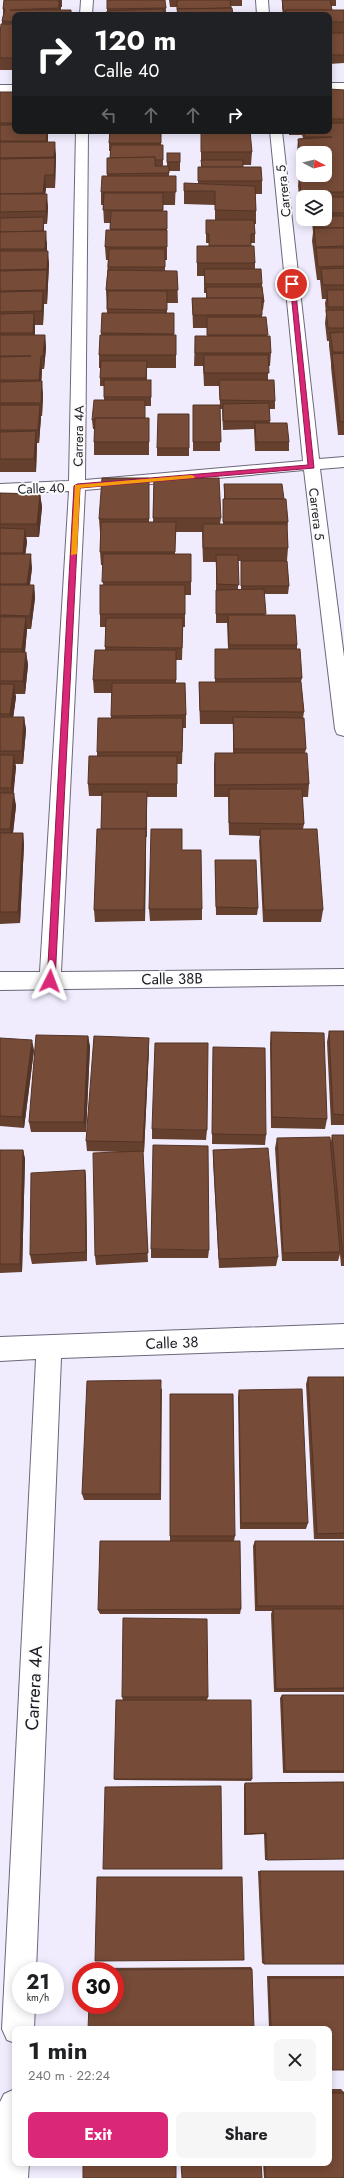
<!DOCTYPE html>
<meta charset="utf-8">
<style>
body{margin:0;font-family:Jost,sans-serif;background:#f6f6f6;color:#202124;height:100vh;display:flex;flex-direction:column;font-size:15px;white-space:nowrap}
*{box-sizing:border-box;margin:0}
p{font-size:13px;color:#757577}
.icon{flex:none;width:22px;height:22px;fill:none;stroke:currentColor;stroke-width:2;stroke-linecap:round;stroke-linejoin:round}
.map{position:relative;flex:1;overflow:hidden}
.side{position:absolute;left:12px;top:2026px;width:320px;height:140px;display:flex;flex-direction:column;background:#fff;border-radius:8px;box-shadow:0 2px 10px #0003}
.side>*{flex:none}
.top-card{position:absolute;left:12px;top:12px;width:320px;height:122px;border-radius:8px;box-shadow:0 2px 10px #0003;background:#202124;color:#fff;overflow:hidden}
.needle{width:26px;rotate:97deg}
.controls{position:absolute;left:296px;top:146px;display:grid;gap:8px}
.controls a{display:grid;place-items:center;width:36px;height:36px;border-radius:8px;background:#fff;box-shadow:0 2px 10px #0003;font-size:20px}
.speed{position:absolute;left:12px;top:1962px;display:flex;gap:8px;font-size:20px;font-weight:700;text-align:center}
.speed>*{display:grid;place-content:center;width:52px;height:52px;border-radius:50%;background:#fff;box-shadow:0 2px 10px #0003;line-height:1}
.speed small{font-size:10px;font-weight:400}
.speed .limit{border:6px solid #d22;background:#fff;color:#111}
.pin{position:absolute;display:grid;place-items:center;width:34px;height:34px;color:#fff;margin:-17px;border:2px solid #fff;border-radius:50%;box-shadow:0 1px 4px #0007}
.me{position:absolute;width:44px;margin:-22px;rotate:3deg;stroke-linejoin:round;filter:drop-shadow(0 0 3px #0008)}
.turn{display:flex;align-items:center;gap:14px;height:84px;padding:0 16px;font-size:18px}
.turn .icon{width:52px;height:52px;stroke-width:2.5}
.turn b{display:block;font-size:28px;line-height:34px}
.lanes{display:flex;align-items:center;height:38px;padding:0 16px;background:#0003;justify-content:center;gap:20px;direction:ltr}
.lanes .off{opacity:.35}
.round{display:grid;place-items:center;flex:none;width:42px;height:42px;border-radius:8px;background:#f6f6f6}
.overview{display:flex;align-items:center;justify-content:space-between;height:68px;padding:0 16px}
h1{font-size:24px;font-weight:700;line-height:30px}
.button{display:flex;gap:8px;margin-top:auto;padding:8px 16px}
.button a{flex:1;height:46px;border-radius:8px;background:#db2777;color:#fff;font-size:16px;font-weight:700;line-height:46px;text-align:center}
.button a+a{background:#f6f6f6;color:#202124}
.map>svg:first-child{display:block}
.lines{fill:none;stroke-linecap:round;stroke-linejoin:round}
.minor-casing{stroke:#6c687b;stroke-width:2}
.minor{fill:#fff;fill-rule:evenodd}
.wall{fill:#65402f;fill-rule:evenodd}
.shaded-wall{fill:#533426}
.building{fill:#764b37;stroke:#533426;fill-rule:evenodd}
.route{fill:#db2777;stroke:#8e194d}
.slow{fill:#f59e0b}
.labels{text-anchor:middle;stroke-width:4;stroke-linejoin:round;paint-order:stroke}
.far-street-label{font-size:13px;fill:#1b1921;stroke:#fcfcfc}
.street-label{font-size:15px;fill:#1b1921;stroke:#fcfcfc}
.near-street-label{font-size:18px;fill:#1b1921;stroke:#fcfcfc}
</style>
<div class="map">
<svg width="344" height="2178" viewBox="0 0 344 2178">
<rect width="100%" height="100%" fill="#f0ecfe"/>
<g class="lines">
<g class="minor-casing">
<g id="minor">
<polygon points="81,0 93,0 92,15 80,15"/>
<polygon points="256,0 268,0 269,15 257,15"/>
<rect x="329" y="83" width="15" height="8"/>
<rect x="0" y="85" width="15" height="8"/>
<polygon points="76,131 88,131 85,480 303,461 270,131 282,131 319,459 344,457 344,467 320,469 344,657 344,736 337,734 335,729 304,470 85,490 61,972 344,969 344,985 0,990 0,972 40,972 69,491 0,494 0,484 69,481"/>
<polygon points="344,1324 344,1348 61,1358 36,1971 21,1971 21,2005 35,2005 34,2029 15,2029 15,2043 7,2040 2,2029 36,1359 0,1361 0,1337"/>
<polygon points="15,2089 15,2163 29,2163 28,2178 0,2178 0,2102 4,2094"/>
</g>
</g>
<use href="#minor" class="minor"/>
</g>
<g class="wall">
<polygon points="4,0 62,0 62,7 60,7 60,10 15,15 15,70 0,70 0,34 3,15 3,9"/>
<polygon points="107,0 166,8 166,15 107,15"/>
<polygon points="169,0 242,0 242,6 231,6 233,15 177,15 177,7 170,7"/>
<polygon points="282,0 336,0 336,6 331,6 332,10 344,10 344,63 329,64 329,15 283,15 282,8"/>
<polygon points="329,89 344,90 344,435 338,435 331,367 331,363 329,346 329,341 327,341 325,323 326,314 325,303 326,299 322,299 320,280 317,280 312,241 313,232 312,222 310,222 310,219 325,219 325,197 303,197 303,205 300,205 298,186 299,173 300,173 297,152 298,139 303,138 302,135 289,135 289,131 329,131"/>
<polygon points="0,92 15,92 15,131 48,131 48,142 56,155 55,188 46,188 45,194 48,207 47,224 44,224 44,231 47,245 47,251 49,264 47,304 44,304 43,325 35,325 35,335 45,335 46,348 44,369 42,369 41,381 43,395 42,416 41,416 39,443 37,443 36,472 0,472"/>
<polygon points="110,131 178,131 178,133 161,133 161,145 163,145 163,166 167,166 167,153 180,153 180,171 169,171 169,176 176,176 175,205 163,205 163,211 167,211 167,260 165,260 165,271 177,271 178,303 167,303 167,313 174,313 174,335 176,335 176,368 147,368 147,380 151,380 151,406 145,406 145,418 149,418 149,455 94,455 94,429 93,429 92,420 104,400 104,386 100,386 100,378 101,368 99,368 99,355 101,335 102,313 107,313 106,290 108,260 106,260 105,247 110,230 110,223 104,223 103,205 101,205 101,192 107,176 107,158 110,158 110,151 109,151 109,143"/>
<polygon points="201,131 252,152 251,165 243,165 243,167 262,181 262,194 255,194 256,211 256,224 254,224 255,234 255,243 251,243 251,246 255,263 255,269 262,284 264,302 263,310 262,310 262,317 266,317 267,336 271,353 270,366 268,366 268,380 275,401 275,409 269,409 270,423 289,442 289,451 255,451 254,429 223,430 222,409 220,409 220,451 193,451 193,405 220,405 219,386 204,386 203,366 194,366 195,336 207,336 207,328 193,328 192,298 206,298 206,293 204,293 204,276 197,276 197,246 209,246 209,243 206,243 206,220 215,220 215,205 184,204 184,183 198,184 198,167 201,167"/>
<polygon points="189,414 189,456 157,456 157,448"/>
<path d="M149,478V522H153L154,478L221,518L220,524H223V499H224V484L284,499L288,522L287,529L288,548L287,561L289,586L288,594H264L265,615L297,645V649L302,678L301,682L304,712L303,718L306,749L305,753L309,784L308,797H302L304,824L303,829L323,910L321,922H263L259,841L260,836L229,835L228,797H214V765L215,753H233V724H200L199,695V682H215V649H228L227,623H216V562H203L202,532H175V554L191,582V595H185V627H183L182,660H176V683L186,715V728H183L182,764H177V797H147V837H146L145,921L95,922L94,910L101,829L102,796H89L88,784L97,756V752L111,718L112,693H94L93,680L105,650L106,627H100V614L103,585V565H101L100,552V532L99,519ZM238,561H241V589L238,590Z"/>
<polygon points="0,493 40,494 42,507 39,537 26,537 27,542 25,554 32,568 30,585 34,585 35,598 31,629 27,629 25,652 26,652 28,665 25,694 15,694 16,697 13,717 24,717 26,730 23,764 15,764 16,767 13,793 16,806 13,833 23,833 24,845 20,923 0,924"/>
<polygon points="182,850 202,909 202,920 150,921 149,909"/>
<polygon points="215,860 258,908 257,915 216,915"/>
<polygon points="329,1031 344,1031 344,1125 331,1125 327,1042"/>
<polygon points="271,1032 327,1119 325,1129 271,1128 270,1043"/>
<polygon points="88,1036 90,1047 86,1132 31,1132 29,1122"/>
<polygon points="0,1038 34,1050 24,1128 0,1126"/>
<polygon points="213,1047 266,1135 265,1145 212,1144"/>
<polygon points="149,1048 144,1152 143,1152 148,1262 96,1265 95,1256 121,1152 87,1151 86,1141"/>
<polygon points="152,1129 207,1130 206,1140 152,1139"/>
<polygon points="332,1135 344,1135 344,1266 341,1266 340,1254 338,1261 282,1261 275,1148 277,1138 331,1141"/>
<polygon points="0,1150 23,1150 25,1159 22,1272 0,1273"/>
<polygon points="213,1150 278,1257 276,1266 219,1268 213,1160"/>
<polygon points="85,1170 86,1179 87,1261 32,1264 30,1255"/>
<polygon points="151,1249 209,1250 208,1258 151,1258"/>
<polygon points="308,1377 344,1377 344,1539 314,1539 306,1384"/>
<polygon points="162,1388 161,1500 84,1500 82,1494"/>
<polygon points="239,1390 308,1523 306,1529 240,1529 238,1397"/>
<polygon points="170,1394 235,1536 234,1541 241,1609 240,1614 100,1614 98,1610 170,1541"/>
<polygon points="255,1541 344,1541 344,1692 274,1692 271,1614 272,1611 255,1611 253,1546"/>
<polygon points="282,1695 344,1695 344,1773 283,1773 280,1698"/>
<polygon points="122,1697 208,1697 207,1700 252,1779 251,1781 115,1780 114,1779 123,1700"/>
<polygon points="344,1782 344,1859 265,1860 264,1834 244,1835 244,1785 245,1783"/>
<polygon points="258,1871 260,1871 264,1964 262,1963"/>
<polygon points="251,1967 252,1969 90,1970 91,1968"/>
<polygon points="267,1976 344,1976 344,2070 329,2029 269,2029"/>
<polygon points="329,2089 341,2089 344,2092 344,2178 264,2178 263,2163 329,2163"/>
</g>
<g class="shaded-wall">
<polygon points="59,0 60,0 61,8 60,15 59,15"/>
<polygon points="47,131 48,131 48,138 47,154 46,141"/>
<polygon points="55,142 56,155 55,188 54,175 54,157"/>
<polygon points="45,175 46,188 44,206 43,193"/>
<polygon points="47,194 48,207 47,224 46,211"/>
<polygon points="44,217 44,226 43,243 42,235"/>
<polygon points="46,231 47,245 46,262 45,249"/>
<polygon points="48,251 49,264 47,304 46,290"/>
<polygon points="43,291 44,305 43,325 42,311"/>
<polygon points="34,313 35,327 34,346 33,333"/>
<polygon points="45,335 46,348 44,369 43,356"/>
<polygon points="41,356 42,369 41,393 39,380"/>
<polygon points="42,381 43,395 42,416 41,403"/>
<polygon points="40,405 41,418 39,443 38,430"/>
<polygon points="36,431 37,445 36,472 34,459"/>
<polygon points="40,494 42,507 39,537 37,524"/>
<polygon points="25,529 27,542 24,566 23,553"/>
<polygon points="31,554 32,568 28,597 27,584"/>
<polygon points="34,585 35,598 31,629 30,616"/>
<polygon points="26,617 27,630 24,662 22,649"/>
<polygon points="26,652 28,665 25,694 23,681"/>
<polygon points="14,684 16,697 12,727 10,714"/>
<polygon points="24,717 26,730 23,764 22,751"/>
<polygon points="14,755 16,767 13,800 11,788"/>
<polygon points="14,793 16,806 12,841 10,829"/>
<polygon points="146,829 146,841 145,921 144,910"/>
<polygon points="23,833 24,845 20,923 18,912"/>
<polygon points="88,1036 90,1047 86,1132 84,1122"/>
<polygon points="149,1038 149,1048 144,1152 143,1142"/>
<polygon points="32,1040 34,1050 24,1128 22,1117"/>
<polygon points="23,1150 25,1159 22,1272 20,1264"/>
<polygon points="85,1170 86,1179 87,1261 86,1252"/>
</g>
<g class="building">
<polygon points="4,0 59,0 59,8 10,10 71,10 71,15 15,15 15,22 2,21 5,9 3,9"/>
<polygon points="107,0 165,0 166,8 107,9"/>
<polygon points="177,0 230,0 231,8 177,9"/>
<polygon points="282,0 330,0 332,10 286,10 285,12 284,12"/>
<polygon points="232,8 233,15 178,15 177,9"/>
<polygon points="163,9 164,15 107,15 107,11"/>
<polygon points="286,10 344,10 344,22 329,22 329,15 286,15"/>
<polygon points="1,24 15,24 15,58 0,58 0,34"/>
<rect x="329" y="33" width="15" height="22"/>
<polygon points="329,89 344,90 344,119 331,119 329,100"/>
<rect x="0" y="92" width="15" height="31"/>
<path d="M329,123H344V192H301L299,173H303L298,139L332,137H305L304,131H329ZM303,153H325V175H303Z"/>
<polygon points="0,125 15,125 15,131 47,131 46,141 0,141"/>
<polygon points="110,131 161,131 161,143 109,143"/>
<polygon points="201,131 250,131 252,152 201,152"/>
<polygon points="0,142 55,142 54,157 0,158"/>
<polygon points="111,145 163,145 163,160 155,160 155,157 110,158"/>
<rect x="167" y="153" width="13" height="9"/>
<polygon points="155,157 155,166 169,166 169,173 107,174 107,158"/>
<polygon points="55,158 54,175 45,175 43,193 0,194 0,159"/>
<polygon points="201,160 243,160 243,167 202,167"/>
<polygon points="198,167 261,167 262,181 198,181"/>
<polygon points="102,176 176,176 176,192 101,192"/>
<polygon points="184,183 255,186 256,211 215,210 215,191 184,191"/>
<polygon points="104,193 163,193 163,210 103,210"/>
<polygon points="0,194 47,194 46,211 0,212"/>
<polygon points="320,197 344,197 344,213 325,213 325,197"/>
<polygon points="111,211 167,211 167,229 110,229"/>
<polygon points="325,216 344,216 344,228 315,228 313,219 325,219"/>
<polygon points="44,217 43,231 0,232 0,218"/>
<polygon points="206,220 254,220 255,234 251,234 251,246 209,246 209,234 206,234"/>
<polygon points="314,228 344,228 344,246 316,247"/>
<polygon points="106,230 167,230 167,247 105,247"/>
<polygon points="46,231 45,249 0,249 0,232"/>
<polygon points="197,246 254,246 255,263 197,263"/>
<polygon points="316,248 344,248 344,266 318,267"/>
<polygon points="109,249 165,249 165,267 108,267"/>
<polygon points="0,251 48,251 47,269 0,270"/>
<polygon points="344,268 344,285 323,285 321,269"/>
<polygon points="204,269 261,269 262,284 205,284"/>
<polygon points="47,270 46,290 0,291 0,271"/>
<polygon points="108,270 177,271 178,290 106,290"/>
<polygon points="206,287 262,287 264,302 262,302 262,298 207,298"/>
<polygon points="327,290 344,290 344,307 328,307"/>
<polygon points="43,291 42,311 0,312 0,292"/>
<polygon points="108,291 167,291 167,310 107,309"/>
<polygon points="192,298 262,298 262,315 193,315"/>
<polygon points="326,310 344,310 344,328 328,328"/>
<polygon points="34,313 33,333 0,333 0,314"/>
<polygon points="102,313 174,313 174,334 101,333"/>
<polygon points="207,317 266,317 268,335 207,335"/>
<polygon points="344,332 344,352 333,352 330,333"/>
<polygon points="0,335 45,335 43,356 41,356 39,380 0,380 0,357 31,356 0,356"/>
<polygon points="100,335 176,335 176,355 99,355"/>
<polygon points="195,336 270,336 271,353 195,353"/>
<polygon points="344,353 344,422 340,422 332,354"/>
<polygon points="204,355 268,355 269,373 204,373"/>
<polygon points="101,361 147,361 146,378 100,378"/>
<rect x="104" y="380" width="47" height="17"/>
<polygon points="219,380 274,380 275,401 220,400"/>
<polygon points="42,381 41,403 0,403 0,382"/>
<polygon points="94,400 145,400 145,418 95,418 95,420 92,420"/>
<polygon points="269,403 270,421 223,421 223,404"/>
<polygon points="0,405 40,405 38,430 0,430"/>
<polygon points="193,405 220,405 221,442 193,442"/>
<polygon points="158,414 189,414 189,448 157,448"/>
<polygon points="95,418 149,418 149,442 94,442"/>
<polygon points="255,423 287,423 289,442 256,442"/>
<polygon points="36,431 34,459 0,459 0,432"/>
<polygon points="102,478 149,478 149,519 99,519"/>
<polygon points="154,478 219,478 221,518 153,518"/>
<polygon points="224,484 282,484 284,499 225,499"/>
<polygon points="0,493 40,494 37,524 0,524"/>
<polygon points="223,499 286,499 288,522 223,522"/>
<polygon points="101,522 176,522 175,552 100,552"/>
<polygon points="203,524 287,524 288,548 203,548"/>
<polygon points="0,528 25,529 23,553 0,553"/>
<polygon points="0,554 31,554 27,584 0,584"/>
<polygon points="103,554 191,554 191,582 102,582"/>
<polygon points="216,555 238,555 239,585 217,584"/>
<polygon points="241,561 287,561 289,586 241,586"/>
<polygon points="0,585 34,585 30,616 0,615"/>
<rect x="100" y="585" width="85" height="29"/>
<polygon points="264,589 266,614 216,614 216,590"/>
<polygon points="228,615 295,615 297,645 229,645"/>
<polygon points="0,617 26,617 22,649 0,649"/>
<polygon points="106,618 183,618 182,648 105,647"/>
<polygon points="215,649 300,649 302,678 215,679"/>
<polygon points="95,650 176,650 176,680 93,680"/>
<polygon points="0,652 26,652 23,681 0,681"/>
<polygon points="199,682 301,682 304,712 200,711"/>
<polygon points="112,683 185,683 186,715 111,716"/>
<polygon points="0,684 14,684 10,714 0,714"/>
<polygon points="0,717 24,717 22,751 0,751"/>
<polygon points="233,717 304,718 306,749 234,749"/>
<polygon points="98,718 183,718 182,752 97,752"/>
<polygon points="215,753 307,753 309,784 215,785"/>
<polygon points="0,755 14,755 11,788 0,788"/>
<polygon points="89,756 177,756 177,784 88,784"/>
<polygon points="229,789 302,789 304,824 229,823"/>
<polygon points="102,792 147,792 146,829 101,829"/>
<polygon points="0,793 14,793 10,829 0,829"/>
<polygon points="97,829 146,829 144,910 94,910"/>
<polygon points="151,829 182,829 182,850 201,850 202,909 149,909"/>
<polygon points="260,829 317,829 323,910 264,910"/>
<polygon points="0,833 23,833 18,912 0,912"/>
<polygon points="215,860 256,860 258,908 216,907"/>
<polygon points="329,1031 344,1031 344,1115 333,1114"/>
<polygon points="271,1032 324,1033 327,1119 272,1117"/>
<polygon points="36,1035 88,1036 84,1122 29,1122"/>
<polygon points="94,1036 149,1038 143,1142 86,1141"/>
<polygon points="0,1038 32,1040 22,1117 0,1116"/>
<polygon points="155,1043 208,1043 207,1130 152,1129"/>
<polygon points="213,1047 265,1048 266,1135 212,1134"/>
<polygon points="332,1135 344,1135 344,1257 343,1257"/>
<polygon points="330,1137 340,1252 283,1253 277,1138"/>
<polygon points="153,1145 208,1146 209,1250 151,1249"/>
<polygon points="268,1148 278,1257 219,1259 213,1150"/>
<polygon points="0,1150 23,1150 20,1264 0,1264"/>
<polygon points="143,1151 148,1253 95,1256 93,1153"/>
<polygon points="85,1170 86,1252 30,1255 31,1173"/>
<polygon points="308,1377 344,1377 344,1533 317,1534"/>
<polygon points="161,1380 160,1494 82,1494 87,1381"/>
<polygon points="302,1389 308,1523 241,1523 239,1390"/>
<polygon points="170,1394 233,1394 235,1536 170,1536"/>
<polygon points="100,1541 240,1541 241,1609 98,1610"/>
<polygon points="255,1541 344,1541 344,1606 257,1606"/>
<polygon points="273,1609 344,1609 344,1688 276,1689"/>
<polygon points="123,1618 207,1619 208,1697 122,1697"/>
<polygon points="282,1695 344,1695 344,1771 285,1771"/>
<polygon points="116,1700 251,1700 252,1779 114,1779"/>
<polygon points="344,1782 344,1859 267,1860 266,1833 246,1834 245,1783"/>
<polygon points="221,1786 222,1869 103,1869 105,1787"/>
<polygon points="260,1871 344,1871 344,1964 264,1964"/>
<polygon points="97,1877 242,1877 244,1960 95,1961"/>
<polygon points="252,1969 254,2029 88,2029 89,2005 115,2005 115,1971 90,1971 90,1970"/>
<polygon points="269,1978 344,1978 344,2070 329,2070 329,2029 271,2029"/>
<polygon points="329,2093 344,2093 344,2178 265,2178 265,2163 329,2163"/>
<rect x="83" y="2163" width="93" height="15"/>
<polygon points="181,2163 261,2163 262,2178 182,2178"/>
</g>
<polygon class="route" points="290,282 295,284 314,468 80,488 55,981 53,983 47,983 74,486 77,484 308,465"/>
<polygon class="slow" points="192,475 195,477 194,478 80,488 77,554 71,555 75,485"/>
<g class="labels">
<g class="far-street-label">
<text transform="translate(283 191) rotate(-96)" y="5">Carrera 5</text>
<text transform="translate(78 436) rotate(-89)" y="5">Carrera 4A</text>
<text transform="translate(41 488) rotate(-2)" y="5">Calle 40</text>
<text transform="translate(317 514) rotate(83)" y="5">Carrera 5</text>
</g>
<g class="street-label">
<text transform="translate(172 979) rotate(-1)" y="5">Calle 38B</text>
<text transform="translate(172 1343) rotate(-2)" y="5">Calle 38</text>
</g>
<g class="near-street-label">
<text transform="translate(34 1688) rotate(-87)" y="6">Carrera 4A</text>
</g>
</g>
</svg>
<div class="controls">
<a><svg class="needle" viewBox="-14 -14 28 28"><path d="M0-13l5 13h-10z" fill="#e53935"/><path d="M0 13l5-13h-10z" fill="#757577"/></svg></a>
<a><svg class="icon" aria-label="layers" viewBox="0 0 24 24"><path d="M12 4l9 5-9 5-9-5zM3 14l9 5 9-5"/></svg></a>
</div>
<div class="speed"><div>21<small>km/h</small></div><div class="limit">30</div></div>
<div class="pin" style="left:292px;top:284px;background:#d93025"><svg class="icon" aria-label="arrive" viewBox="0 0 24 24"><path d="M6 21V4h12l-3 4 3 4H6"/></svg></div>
<svg class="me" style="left:50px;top:981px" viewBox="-20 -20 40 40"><path d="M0-17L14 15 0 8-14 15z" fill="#db2777" stroke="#fff" stroke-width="4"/></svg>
<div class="top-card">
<div class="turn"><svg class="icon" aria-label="right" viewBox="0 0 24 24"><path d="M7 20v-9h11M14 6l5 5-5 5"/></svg><div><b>120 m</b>Calle 40</div></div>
<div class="lanes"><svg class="icon off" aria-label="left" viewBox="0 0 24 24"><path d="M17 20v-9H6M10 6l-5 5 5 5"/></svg><svg class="icon off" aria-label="ahead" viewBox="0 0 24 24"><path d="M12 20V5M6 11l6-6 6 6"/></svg><svg class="icon off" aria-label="ahead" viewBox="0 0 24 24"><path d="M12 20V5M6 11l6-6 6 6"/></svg><svg class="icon" aria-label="right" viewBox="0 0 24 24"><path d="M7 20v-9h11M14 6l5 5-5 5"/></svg></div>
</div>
<section class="side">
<div class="overview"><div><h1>1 min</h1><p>240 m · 22:24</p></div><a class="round"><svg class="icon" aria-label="close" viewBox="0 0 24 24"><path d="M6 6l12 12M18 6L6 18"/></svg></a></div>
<div class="button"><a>Exit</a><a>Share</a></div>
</section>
</div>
